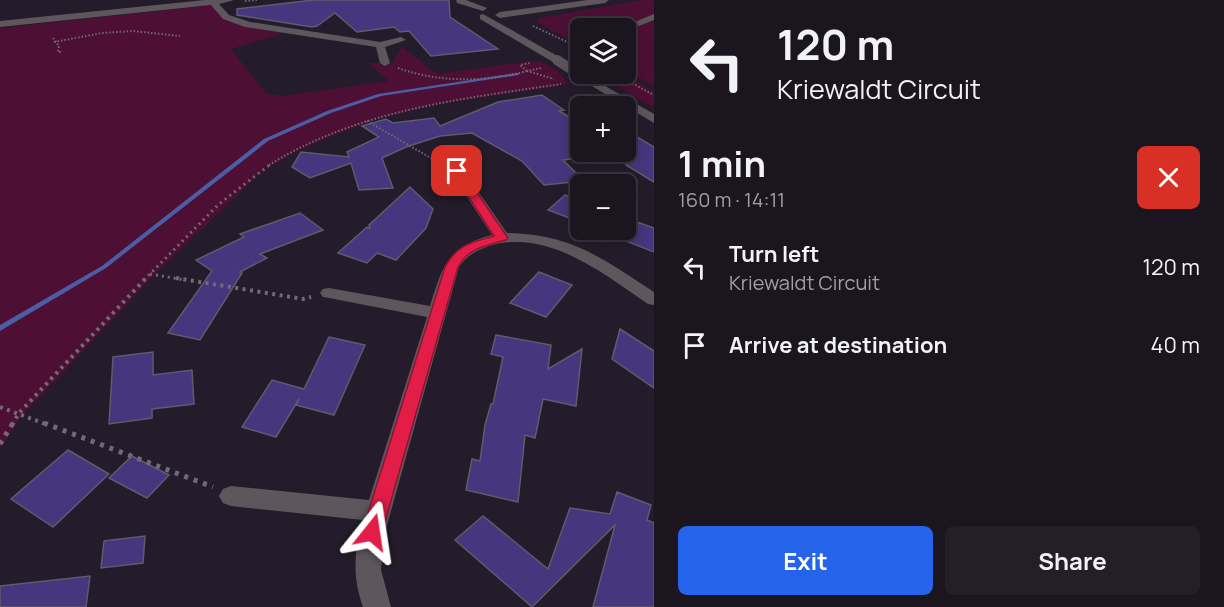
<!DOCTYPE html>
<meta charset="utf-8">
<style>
body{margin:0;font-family:Manrope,sans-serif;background:#241e29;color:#f1f3f6;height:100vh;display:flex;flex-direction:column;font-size:22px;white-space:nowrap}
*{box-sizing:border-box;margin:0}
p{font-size:20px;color:#a09fa5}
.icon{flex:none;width:33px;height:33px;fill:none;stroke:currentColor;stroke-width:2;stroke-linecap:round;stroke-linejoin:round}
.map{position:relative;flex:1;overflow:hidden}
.sheet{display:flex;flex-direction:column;background:#1b1520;width:570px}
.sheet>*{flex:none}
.top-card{background:#1b1520;color:#f1f3f6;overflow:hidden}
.fabs{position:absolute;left:570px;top:18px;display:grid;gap:12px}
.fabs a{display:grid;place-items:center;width:66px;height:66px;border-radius:9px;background:#1b1520;box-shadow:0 3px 15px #0003,0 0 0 2px #39343e;font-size:30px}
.pin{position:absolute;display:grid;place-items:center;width:51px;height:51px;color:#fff;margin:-26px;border-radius:12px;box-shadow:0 3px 9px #0006}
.me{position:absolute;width:66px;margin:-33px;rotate:15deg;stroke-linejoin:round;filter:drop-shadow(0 0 4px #0008)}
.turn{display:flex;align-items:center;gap:21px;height:126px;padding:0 24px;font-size:27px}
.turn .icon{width:78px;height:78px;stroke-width:2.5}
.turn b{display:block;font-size:42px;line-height:51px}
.round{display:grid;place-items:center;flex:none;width:63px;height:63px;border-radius:9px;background:#241e29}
.head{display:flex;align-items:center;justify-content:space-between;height:102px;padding:0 24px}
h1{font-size:36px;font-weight:700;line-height:45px}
.action{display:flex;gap:12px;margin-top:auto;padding:12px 24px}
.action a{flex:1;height:69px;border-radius:9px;background:#2563eb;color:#fff;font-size:24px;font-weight:700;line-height:69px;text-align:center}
.action a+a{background:#241e29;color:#f1f3f6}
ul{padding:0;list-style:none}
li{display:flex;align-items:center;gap:18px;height:78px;padding:0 24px}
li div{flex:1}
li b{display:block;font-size:22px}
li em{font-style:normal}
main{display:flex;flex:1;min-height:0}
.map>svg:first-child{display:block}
.green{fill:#4e0f35}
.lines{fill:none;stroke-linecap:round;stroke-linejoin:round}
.stream{fill:#4b5da4;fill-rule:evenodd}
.building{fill:#46367d;stroke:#5d5b6d;stroke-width:1.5}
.path-far3{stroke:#716a76;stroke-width:2;stroke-dasharray:1.5 2;stroke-linecap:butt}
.path-far2{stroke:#716a76;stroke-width:3;stroke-dasharray:2 4;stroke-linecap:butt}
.path-far1{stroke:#716a76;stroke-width:4;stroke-dasharray:3 4.5;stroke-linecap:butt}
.path{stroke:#716a76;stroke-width:5;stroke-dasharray:4 6;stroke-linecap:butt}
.minor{fill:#5d575d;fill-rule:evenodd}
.minor-bridge{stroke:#5d575d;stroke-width:10}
.route{fill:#e11d48;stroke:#92132f;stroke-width:1.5}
</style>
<main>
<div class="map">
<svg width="654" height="607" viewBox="0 0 654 607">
<rect width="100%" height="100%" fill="#241c2a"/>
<g class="green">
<polygon points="644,0 654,0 654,86 626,71 626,28 580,28 580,46 537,22 539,18"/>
<path d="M215,5L226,17L283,30L278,35L231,49L266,93L282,96L388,81L369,63H393L402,47L437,74L533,61C549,62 559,71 569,84L433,105L373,120L301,149L261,172L157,272L19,419L0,450V28Z"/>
<polygon points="629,76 654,92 654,108 608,81 613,77"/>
</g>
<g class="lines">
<polygon class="stream" points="517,73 519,73 519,75 381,96 331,113 268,141 106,268 0,331 0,325 102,266 264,139 327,111 378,94"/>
</g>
<g class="building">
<polygon points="313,0 449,0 450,17 498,49 431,56 409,31 400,32 394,27 357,32 335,13 317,26 312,27 237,15 237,9"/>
<polygon points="542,95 564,110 559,111 580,123 580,158 563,160 584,181 544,185 522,161 472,133 440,136 406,147 382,158 393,188 359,190 351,163 310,178 292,167 301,152 349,157 347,152 379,137 362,126 386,119 393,123 434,118 440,126 498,102"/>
<polygon points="637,137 654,147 654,182 626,165 626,139"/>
<polygon points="410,187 433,209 426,228 396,260 377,253 367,263 338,253 367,227 370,228 369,225"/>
<polygon points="565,195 580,201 580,222 548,210"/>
<polygon points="300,213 323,230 260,254 267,258 240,272 242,273 200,340 168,333 212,271 196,260 244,237 240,234"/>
<polygon points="626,218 654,228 654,252 626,241"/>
<polygon points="539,272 572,285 546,317 510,303"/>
<polygon points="620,329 654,351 654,388 612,359"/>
<polygon points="496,335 551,345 548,369 582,349 576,406 543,399 535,438 525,435 518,502 466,490 472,459 480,461 485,425 491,404 493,404 503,357 491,354"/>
<polygon points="329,337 365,345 334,415 296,405 299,399 276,437 242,427 272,380 304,389"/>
<polygon points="153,352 153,375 192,370 194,404 152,409 152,418 109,424 113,357"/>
<polygon points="68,450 109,474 53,527 11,499"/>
<polygon points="132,456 169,475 147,498 109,478"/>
<polygon points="617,492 651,505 647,520 654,523 654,607 593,607 615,525 532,607 455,540 483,516 548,569 570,508 610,514"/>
<polygon points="145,536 143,563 101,568 104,541"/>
<polygon points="90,576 86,607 0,607 0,586"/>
</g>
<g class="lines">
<g class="path-far3">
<polyline points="245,1 257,0"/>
<polyline points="533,26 580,48"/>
<polyline points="53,38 59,46 58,52 62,52"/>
<polyline points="54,42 102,33 133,31 180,36"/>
<path d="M398,68C441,83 483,82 527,71"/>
<polyline points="541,68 527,71 554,79"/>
<polyline points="527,71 520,65 530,63"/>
<polyline points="618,74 628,84"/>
<polyline points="626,80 654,95"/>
<polyline points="367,121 443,165"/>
<path d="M269,165C358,110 460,99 561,84"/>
</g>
<g class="path-far2">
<polyline points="441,163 444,165"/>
<polyline points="150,274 185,280"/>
<polyline points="144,280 219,204 272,163"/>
</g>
<g class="path-far1">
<polyline points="176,278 303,299 311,297"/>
<polyline points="0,407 48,425"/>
<polyline points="12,425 19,413 146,278"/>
</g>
<g class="path">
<polyline points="44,423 213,487"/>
<polyline points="0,444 13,423"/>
</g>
<g class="minor">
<polygon points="205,0 234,0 219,4 229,15 250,22 380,42 401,37 406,40 385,47 390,63 385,66 380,63 376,47 245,27 223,19 211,5 0,27 0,21"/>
<polygon points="456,0 466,0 487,8 483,11 457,3"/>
<polygon points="587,0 609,0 605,3 500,18 495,15 500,12"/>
<polygon points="483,14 561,58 562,60 553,62 480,19 480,15"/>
<polygon points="654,14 654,20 626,31 626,28 620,28"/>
<polygon points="574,68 654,114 654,123 570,73 570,69"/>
<path d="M457,167L462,168L507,233C571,234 602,258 654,292V305L648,304C602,273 548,228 489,246C477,250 466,256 459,267L384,536L381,570L391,607H363C352,576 354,551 363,520L231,506L223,503L219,496L223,489L231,486L369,500L427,317L329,298L323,297L320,293L323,289L329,288L430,306C443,265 447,247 492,235L450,171Z"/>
</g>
<polyline class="minor-bridge" points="557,60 574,71"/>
</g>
<path class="route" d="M457,168L461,169L508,238L506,240C486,246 468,248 458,267L382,532L379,538L372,540L365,538L362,532L445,267C458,244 470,243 494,236L452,171Z"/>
</svg>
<div class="fabs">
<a><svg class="icon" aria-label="layers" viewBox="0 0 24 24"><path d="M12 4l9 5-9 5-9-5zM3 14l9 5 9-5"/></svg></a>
<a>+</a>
<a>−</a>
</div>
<div class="pin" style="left:457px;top:171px;background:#d93025"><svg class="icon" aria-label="arrive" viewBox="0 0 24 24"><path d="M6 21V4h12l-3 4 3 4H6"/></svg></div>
<svg class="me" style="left:372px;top:532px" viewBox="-20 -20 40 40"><path d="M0-17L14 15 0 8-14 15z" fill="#e11d48" stroke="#fff" stroke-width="4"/></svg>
</div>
<section class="sheet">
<div class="top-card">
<div class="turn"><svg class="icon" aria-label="left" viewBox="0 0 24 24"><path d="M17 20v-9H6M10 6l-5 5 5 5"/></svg><div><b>120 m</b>Kriewaldt Circuit</div></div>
</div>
<div class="head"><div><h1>1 min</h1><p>160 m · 14:11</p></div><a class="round" style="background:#d93025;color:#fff"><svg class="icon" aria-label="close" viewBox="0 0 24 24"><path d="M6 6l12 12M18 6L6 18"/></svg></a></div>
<ul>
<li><svg class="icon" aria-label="left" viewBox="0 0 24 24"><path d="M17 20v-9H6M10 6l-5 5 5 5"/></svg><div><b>Turn left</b><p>Kriewaldt Circuit</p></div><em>120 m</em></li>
<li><svg class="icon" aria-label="arrive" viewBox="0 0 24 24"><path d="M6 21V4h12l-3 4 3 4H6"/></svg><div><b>Arrive at destination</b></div><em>40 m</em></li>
</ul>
<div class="action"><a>Exit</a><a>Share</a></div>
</section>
</main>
